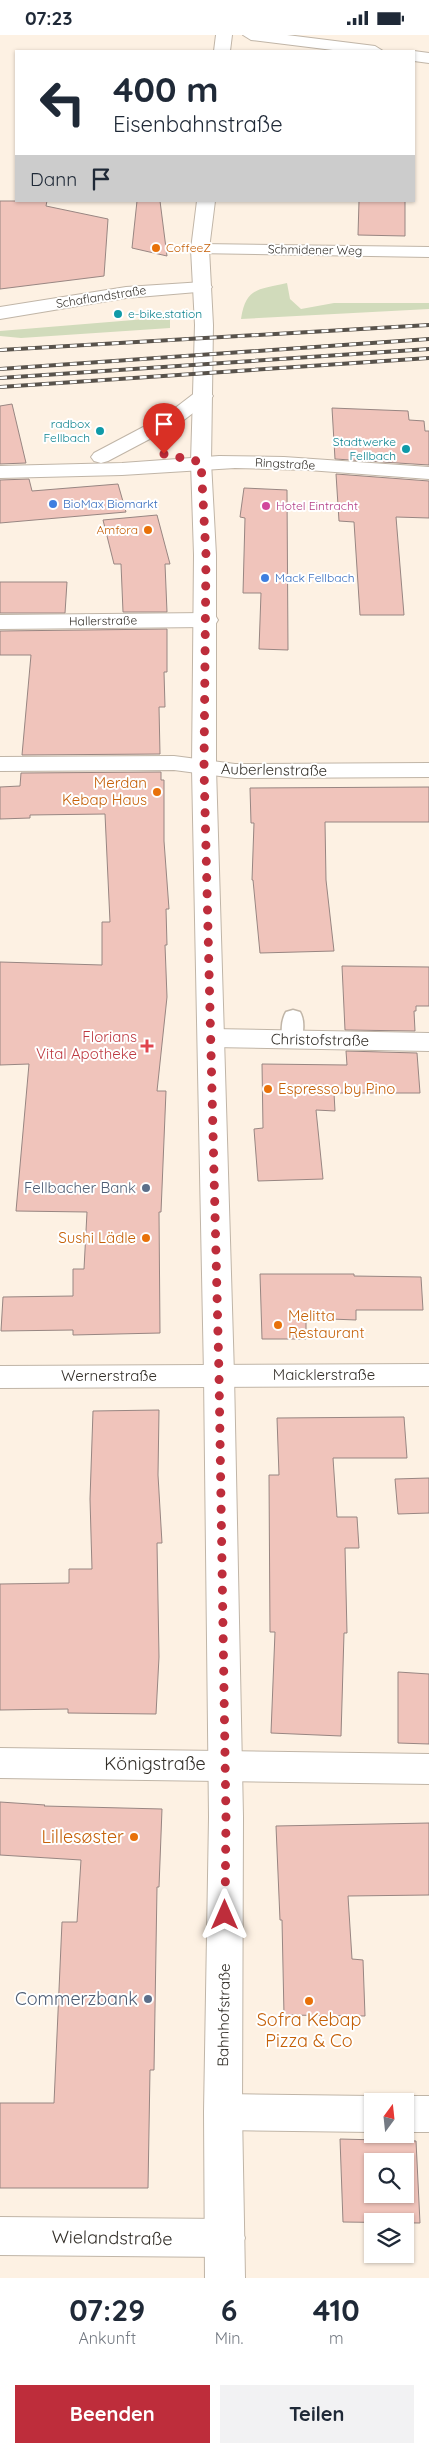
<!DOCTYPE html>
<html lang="de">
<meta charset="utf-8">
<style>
body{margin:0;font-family:Quicksand,sans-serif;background:#f2f2f3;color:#1f2937;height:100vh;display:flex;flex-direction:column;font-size:19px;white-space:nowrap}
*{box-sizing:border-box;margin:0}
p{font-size:16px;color:#747a83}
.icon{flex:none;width:28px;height:28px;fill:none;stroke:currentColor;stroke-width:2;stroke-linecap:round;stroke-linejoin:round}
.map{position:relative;height:2243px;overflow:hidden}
.drawer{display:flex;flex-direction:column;background:#fff;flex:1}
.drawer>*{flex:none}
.top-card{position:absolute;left:15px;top:15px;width:400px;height:152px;border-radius:0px;box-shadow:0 1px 4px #0004;background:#fff;color:#1f2937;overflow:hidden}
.needle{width:32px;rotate:15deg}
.controls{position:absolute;left:364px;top:2058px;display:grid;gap:10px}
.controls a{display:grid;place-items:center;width:50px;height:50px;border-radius:0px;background:#fff;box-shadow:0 1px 4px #0004;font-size:25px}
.pin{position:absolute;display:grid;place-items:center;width:42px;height:42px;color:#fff;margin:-51px -21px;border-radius:50% 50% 50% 0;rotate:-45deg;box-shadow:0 0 5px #0007}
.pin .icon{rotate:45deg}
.me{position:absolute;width:55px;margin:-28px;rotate:0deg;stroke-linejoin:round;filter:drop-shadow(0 0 4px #0008)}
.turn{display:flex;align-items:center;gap:18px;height:105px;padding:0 15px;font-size:22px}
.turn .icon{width:65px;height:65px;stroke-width:2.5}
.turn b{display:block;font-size:35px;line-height:42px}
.then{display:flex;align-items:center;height:48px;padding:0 15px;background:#0003;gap:10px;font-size:19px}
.eta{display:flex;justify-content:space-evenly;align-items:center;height:85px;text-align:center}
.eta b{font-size:30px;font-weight:800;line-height:35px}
.action{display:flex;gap:10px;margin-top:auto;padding:10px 15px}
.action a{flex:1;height:58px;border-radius:0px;background:#be2d3b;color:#fff;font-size:20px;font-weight:800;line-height:58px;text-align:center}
.action a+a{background:#f2f2f3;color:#1f2937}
.status{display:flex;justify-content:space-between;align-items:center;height:35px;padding:0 25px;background:#fff;direction:ltr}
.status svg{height:14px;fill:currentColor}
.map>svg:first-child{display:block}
.green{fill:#d1dbbb}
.building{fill:#f0c4bb;stroke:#988682;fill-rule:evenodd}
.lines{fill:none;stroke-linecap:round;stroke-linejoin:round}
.service-casing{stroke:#c0b5a7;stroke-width:3}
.minor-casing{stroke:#c0b5a7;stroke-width:2}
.tertiary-casing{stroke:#c0b5a7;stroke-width:2}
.service{fill:#fff;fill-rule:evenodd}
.minor{fill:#fff;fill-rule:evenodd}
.tertiary{fill:#fff;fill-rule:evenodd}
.rail-casing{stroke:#58524b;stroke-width:4}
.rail{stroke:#fff;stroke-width:2.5;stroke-dasharray:7;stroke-linecap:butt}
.route{stroke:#be2d3b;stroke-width:9;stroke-dasharray:0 16.2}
.food-dot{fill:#e8710a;stroke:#fff;stroke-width:2}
.culture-dot{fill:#0f9aa8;stroke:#fff;stroke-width:2}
.shop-dot{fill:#3f7fe0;stroke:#fff;stroke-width:2}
.hotel-dot{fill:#d1479c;stroke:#fff;stroke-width:2}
.health-dot{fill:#e0444e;stroke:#fff;stroke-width:2}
.service-dot{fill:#5c6f8a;stroke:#fff;stroke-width:2}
.labels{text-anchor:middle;stroke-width:4;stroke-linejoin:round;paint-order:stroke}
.far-food-label{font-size:12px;fill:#c56008;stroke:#fff;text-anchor:start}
.far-street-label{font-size:12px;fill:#332f29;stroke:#fff}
.far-culture-label{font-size:12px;fill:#0d838f;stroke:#fff;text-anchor:end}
.far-shop-label{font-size:12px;fill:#366cbe;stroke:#fff;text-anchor:start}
.far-hotel-label{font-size:12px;fill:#b23c85;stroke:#fff;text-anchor:start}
.street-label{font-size:15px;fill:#332f29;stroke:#fff}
.food-label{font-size:15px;fill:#c56008;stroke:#fff;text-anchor:end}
.health-label{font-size:15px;fill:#be3a42;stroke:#fff;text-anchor:end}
.service-label{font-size:15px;fill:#4e5e75;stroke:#fff;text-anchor:end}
.near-street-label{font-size:18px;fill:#332f29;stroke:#fff}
.near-food-label{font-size:18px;fill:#c56008;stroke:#fff;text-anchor:end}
.near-service-label{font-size:18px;fill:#4e5e75;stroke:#fff;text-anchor:end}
</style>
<div class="status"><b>07:23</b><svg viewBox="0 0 49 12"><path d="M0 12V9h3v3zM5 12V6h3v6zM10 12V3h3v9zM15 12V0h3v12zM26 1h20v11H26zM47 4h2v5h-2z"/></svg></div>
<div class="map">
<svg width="429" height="2243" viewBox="0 0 429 2243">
<rect width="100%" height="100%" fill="#fdf1e3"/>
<g class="green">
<path d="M287,248L290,264L301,274L334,268H429V274L241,284C246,252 258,255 287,248Z"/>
<polygon points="170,282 170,293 21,303 0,301 0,296"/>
</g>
<g class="building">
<polygon points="0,166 47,166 46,171 108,184 104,241 0,254"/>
<polygon points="137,166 160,166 167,221 132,213"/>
<polygon points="359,166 405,166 405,201 358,200"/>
<polygon points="12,369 26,428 0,429 0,371"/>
<polygon points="332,373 408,376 409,385 424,386 425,396 429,396 429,430 335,424"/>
<polygon points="336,439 429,446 429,483 396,482 404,580 360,580 354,487 339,486"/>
<polygon points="29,444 32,456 118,449 126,477 0,488 0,445"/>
<polygon points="244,453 287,455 288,615 259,614 261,558 243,558 245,483 240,482"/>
<polygon points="157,480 170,529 165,529 167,577 123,577 121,529 114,529 103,485"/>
<polygon points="0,547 67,547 65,578 0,578"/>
<polygon points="167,594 167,637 164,637 165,672 159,672 160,719 22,720 31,620 0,620 0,596"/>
<polygon points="161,737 161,745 164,745 164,806 169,874 166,874 167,910 165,910 167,962 157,1056 166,1056 161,1177 159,1177 160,1298 73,1300 73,1295 1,1296 3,1262 73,1261 73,1234 84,1234 87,1177 16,1176 29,1029 0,1030 0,927 102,930 102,887 110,887 105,779 30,780 30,783 0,784 0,752 20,751 21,738"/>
<polygon points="429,752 429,787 325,787 326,845 334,916 260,918 253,845 252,845 254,788 251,788 250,753"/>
<polygon points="342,931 429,932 429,971 416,971 416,976 414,976 415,996 345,995"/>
<polygon points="346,1016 417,1018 420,1058 334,1058 335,1076 316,1075 323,1144 258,1146 254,1094 263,1093 262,1029 347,1030"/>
<polygon points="260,1239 354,1239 354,1241 421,1242 423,1275 356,1275 356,1285 306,1283 306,1304 262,1304"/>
<polygon points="159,1375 158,1440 162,1508 157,1508 159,1622 156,1679 68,1678 68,1674 0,1675 0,1549 69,1548 69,1534 92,1534 90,1464 93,1376"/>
<polygon points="404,1382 407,1423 333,1423 337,1482 357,1482 359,1513 345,1513 347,1598 344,1598 341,1701 271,1698 275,1597 270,1597 269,1440 279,1440 277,1383"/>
<polygon points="429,1443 429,1478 398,1479 395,1444"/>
<polygon points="398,1637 429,1639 429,1709 398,1708"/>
<polygon points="0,1767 45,1770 44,1771 162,1774 159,1852 157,1852 154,2035 150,2035 148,2153 0,2153 0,2068 54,2068 62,1887 77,1887 81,1825 0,1820"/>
<polygon points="429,1788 429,1860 348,1861 352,1924 363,1925 365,1981 284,1980 282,1885 280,1885 276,1791"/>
<path d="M340,2104L416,2106L420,2188L343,2187ZM372,2126H405V2159H372Z"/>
</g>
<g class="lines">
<g class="service-casing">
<path id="service" d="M293,975L300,977C305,985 304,1001 299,1009L292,1011L285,1009C280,1001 281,985 286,977Z"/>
</g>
<g class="minor-casing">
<g id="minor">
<polygon points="243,0 287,0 375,11 383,16 341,16 251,5"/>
<polygon points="414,16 429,18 429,28 414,26"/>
<polygon points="200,209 429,212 429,222 194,218 191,214 194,210"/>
<polygon points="203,247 209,248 212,252 209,256 126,263 0,284 0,272 126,252"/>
<polygon points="203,355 210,357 213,361 210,365 180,388 108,426 101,428 94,426 91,422 94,418 166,380 196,357"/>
<polygon points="219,421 284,422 429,432 429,444 308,435 235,433 122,440 0,443 0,431 122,428"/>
<polygon points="207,578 215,580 218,585 215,590 207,592 0,594 0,580"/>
<polygon points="174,721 235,729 429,728 429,742 235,743 174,735 0,736 0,722"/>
<polygon points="212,994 429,998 429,1016 212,1012 203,1009 199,1003 203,997"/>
<polygon points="429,1329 429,1351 0,1353 0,1331"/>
<polygon points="0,1713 429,1719 429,1749 0,1743"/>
<polygon points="223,2059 372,2061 385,2066 372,2066 372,2097 223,2095 210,2090 204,2077 210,2064"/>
<polygon points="405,2061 429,2061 429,2097 405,2097 405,2066 392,2066"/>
<polygon points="0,2182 225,2184 239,2189 245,2203 239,2217 225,2222 0,2220"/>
</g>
</g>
<g class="tertiary-casing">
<g id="tertiary">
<polygon points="216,0 232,0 230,16 214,16"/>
<polygon points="197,166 215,166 209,214 213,290 211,427 216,520 216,733 234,1340 243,1782 242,2077 245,2243 205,2243 204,2077 209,1782 204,1340 192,733 194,520 191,427 195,290 191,214"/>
</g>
</g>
<use href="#service" class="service"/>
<use href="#minor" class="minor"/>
<use href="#tertiary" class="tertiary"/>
<g class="rail-casing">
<g id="rail">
<polyline points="0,315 429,290"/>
<polyline points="0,334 429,304"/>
<polyline points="0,343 429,314"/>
<polyline points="0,352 429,323"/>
</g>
</g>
<use href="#rail" class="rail"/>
</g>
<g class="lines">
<polyline class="route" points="164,419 201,427 206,520 204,733 219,1340 226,1782 225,1880"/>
</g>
<g class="food-dot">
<circle cx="156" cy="213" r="5"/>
<circle cx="148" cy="495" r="5"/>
<circle cx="157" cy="757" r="5"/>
<circle cx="268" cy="1054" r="5"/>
<circle cx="146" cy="1203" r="5"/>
<circle cx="278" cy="1290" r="5"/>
<circle cx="134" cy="1802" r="5"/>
<circle cx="309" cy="1966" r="5"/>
</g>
<g class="culture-dot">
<circle cx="118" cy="279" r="5"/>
<circle cx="100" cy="396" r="5"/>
<circle cx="406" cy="414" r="5"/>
</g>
<g class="shop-dot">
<circle cx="53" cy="469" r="5"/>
<circle cx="265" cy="543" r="5"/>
</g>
<circle class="hotel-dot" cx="266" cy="471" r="5"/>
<path class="health-dot" d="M144.5 1003.5h5v5h5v5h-5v5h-5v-5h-5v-5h5z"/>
<g class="service-dot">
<circle cx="146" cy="1153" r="5"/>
<circle cx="148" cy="1964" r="5"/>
</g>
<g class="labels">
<g class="far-food-label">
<text x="166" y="217">CoffeeZ</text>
<text x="138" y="499" text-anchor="end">Amfora</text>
</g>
<g class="far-street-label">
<text transform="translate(315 215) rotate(1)" y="4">Schmidener Weg</text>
<text transform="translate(101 262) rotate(-9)" y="4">Schaflandstraße</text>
<text transform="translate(285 429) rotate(3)" y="4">Ringstraße</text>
<text transform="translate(103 586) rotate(-1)" y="4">Hallerstraße</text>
</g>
<g class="far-culture-label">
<text x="128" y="283" text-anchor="start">e-bike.station</text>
<text x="90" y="393">radbox<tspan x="90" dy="14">Fellbach</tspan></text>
<text x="396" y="411">Stadtwerke<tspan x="396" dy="14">Fellbach</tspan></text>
</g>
<g class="far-shop-label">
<text x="63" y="473">BioMax Biomarkt</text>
<text x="275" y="547">Mack Fellbach</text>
</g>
<g class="far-hotel-label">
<text x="276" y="475">Hotel Eintracht</text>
</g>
<g class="street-label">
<text transform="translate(274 735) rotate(1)" y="5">Auberlenstraße</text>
<text transform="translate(320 1005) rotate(1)" y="5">Christofstraße</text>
<text x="324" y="1345">Maicklerstraße</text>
<text x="109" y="1346">Wernerstraße</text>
<text transform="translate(224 1980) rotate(-89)" y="5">Bahnhofstraße</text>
</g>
<g class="food-label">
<text x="147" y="753">Merdan<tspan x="147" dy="17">Kebap Haus</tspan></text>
<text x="278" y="1059" text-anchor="start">Espresso by Pino</text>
<text x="136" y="1208">Sushi Lädle</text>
<text x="288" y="1286" text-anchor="start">Melitta<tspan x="288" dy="17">Restaurant</tspan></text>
</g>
<g class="health-label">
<text x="137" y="1007">Florians<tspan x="137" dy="17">Vital Apotheke</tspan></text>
</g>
<g class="service-label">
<text x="136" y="1158">Fellbacher Bank</text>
</g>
<g class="near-street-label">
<text x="155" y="1735">Königstraße</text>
<text transform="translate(112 2203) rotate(1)" y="6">Wielandstraße</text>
</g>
<g class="near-food-label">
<text x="124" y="1808">Lillesøster</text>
<text x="309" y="1991" text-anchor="middle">Sofra Kebap<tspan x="309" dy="21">Pizza &amp; Co</tspan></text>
</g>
<g class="near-service-label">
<text x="138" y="1970">Commerzbank</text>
</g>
</g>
</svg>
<div class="controls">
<a><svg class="needle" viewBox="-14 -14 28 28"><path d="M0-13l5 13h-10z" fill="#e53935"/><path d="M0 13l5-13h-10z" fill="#747a83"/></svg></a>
<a><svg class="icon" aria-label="search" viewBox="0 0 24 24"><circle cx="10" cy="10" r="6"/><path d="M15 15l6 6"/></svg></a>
<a><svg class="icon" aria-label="layers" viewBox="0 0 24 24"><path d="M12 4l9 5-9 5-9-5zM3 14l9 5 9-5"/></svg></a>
</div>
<div class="pin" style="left:164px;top:419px;background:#d93025"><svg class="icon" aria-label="arrive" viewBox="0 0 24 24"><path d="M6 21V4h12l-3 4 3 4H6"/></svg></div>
<svg class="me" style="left:225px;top:1880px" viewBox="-20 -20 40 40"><path d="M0-17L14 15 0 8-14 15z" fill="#be2d3b" stroke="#fff" stroke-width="4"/></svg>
<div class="top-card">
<div class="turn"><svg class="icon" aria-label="left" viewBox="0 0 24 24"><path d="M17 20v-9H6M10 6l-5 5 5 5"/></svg><div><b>400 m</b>Eisenbahnstraße</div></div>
<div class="then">Dann<svg class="icon" aria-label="arrive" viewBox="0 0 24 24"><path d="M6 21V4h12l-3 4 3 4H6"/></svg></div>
</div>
</div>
<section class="drawer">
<div class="eta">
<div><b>07:29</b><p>Ankunft</p></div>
<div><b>6</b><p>Min.</p></div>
<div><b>410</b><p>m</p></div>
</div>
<div class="action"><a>Beenden</a><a>Teilen</a></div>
</section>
